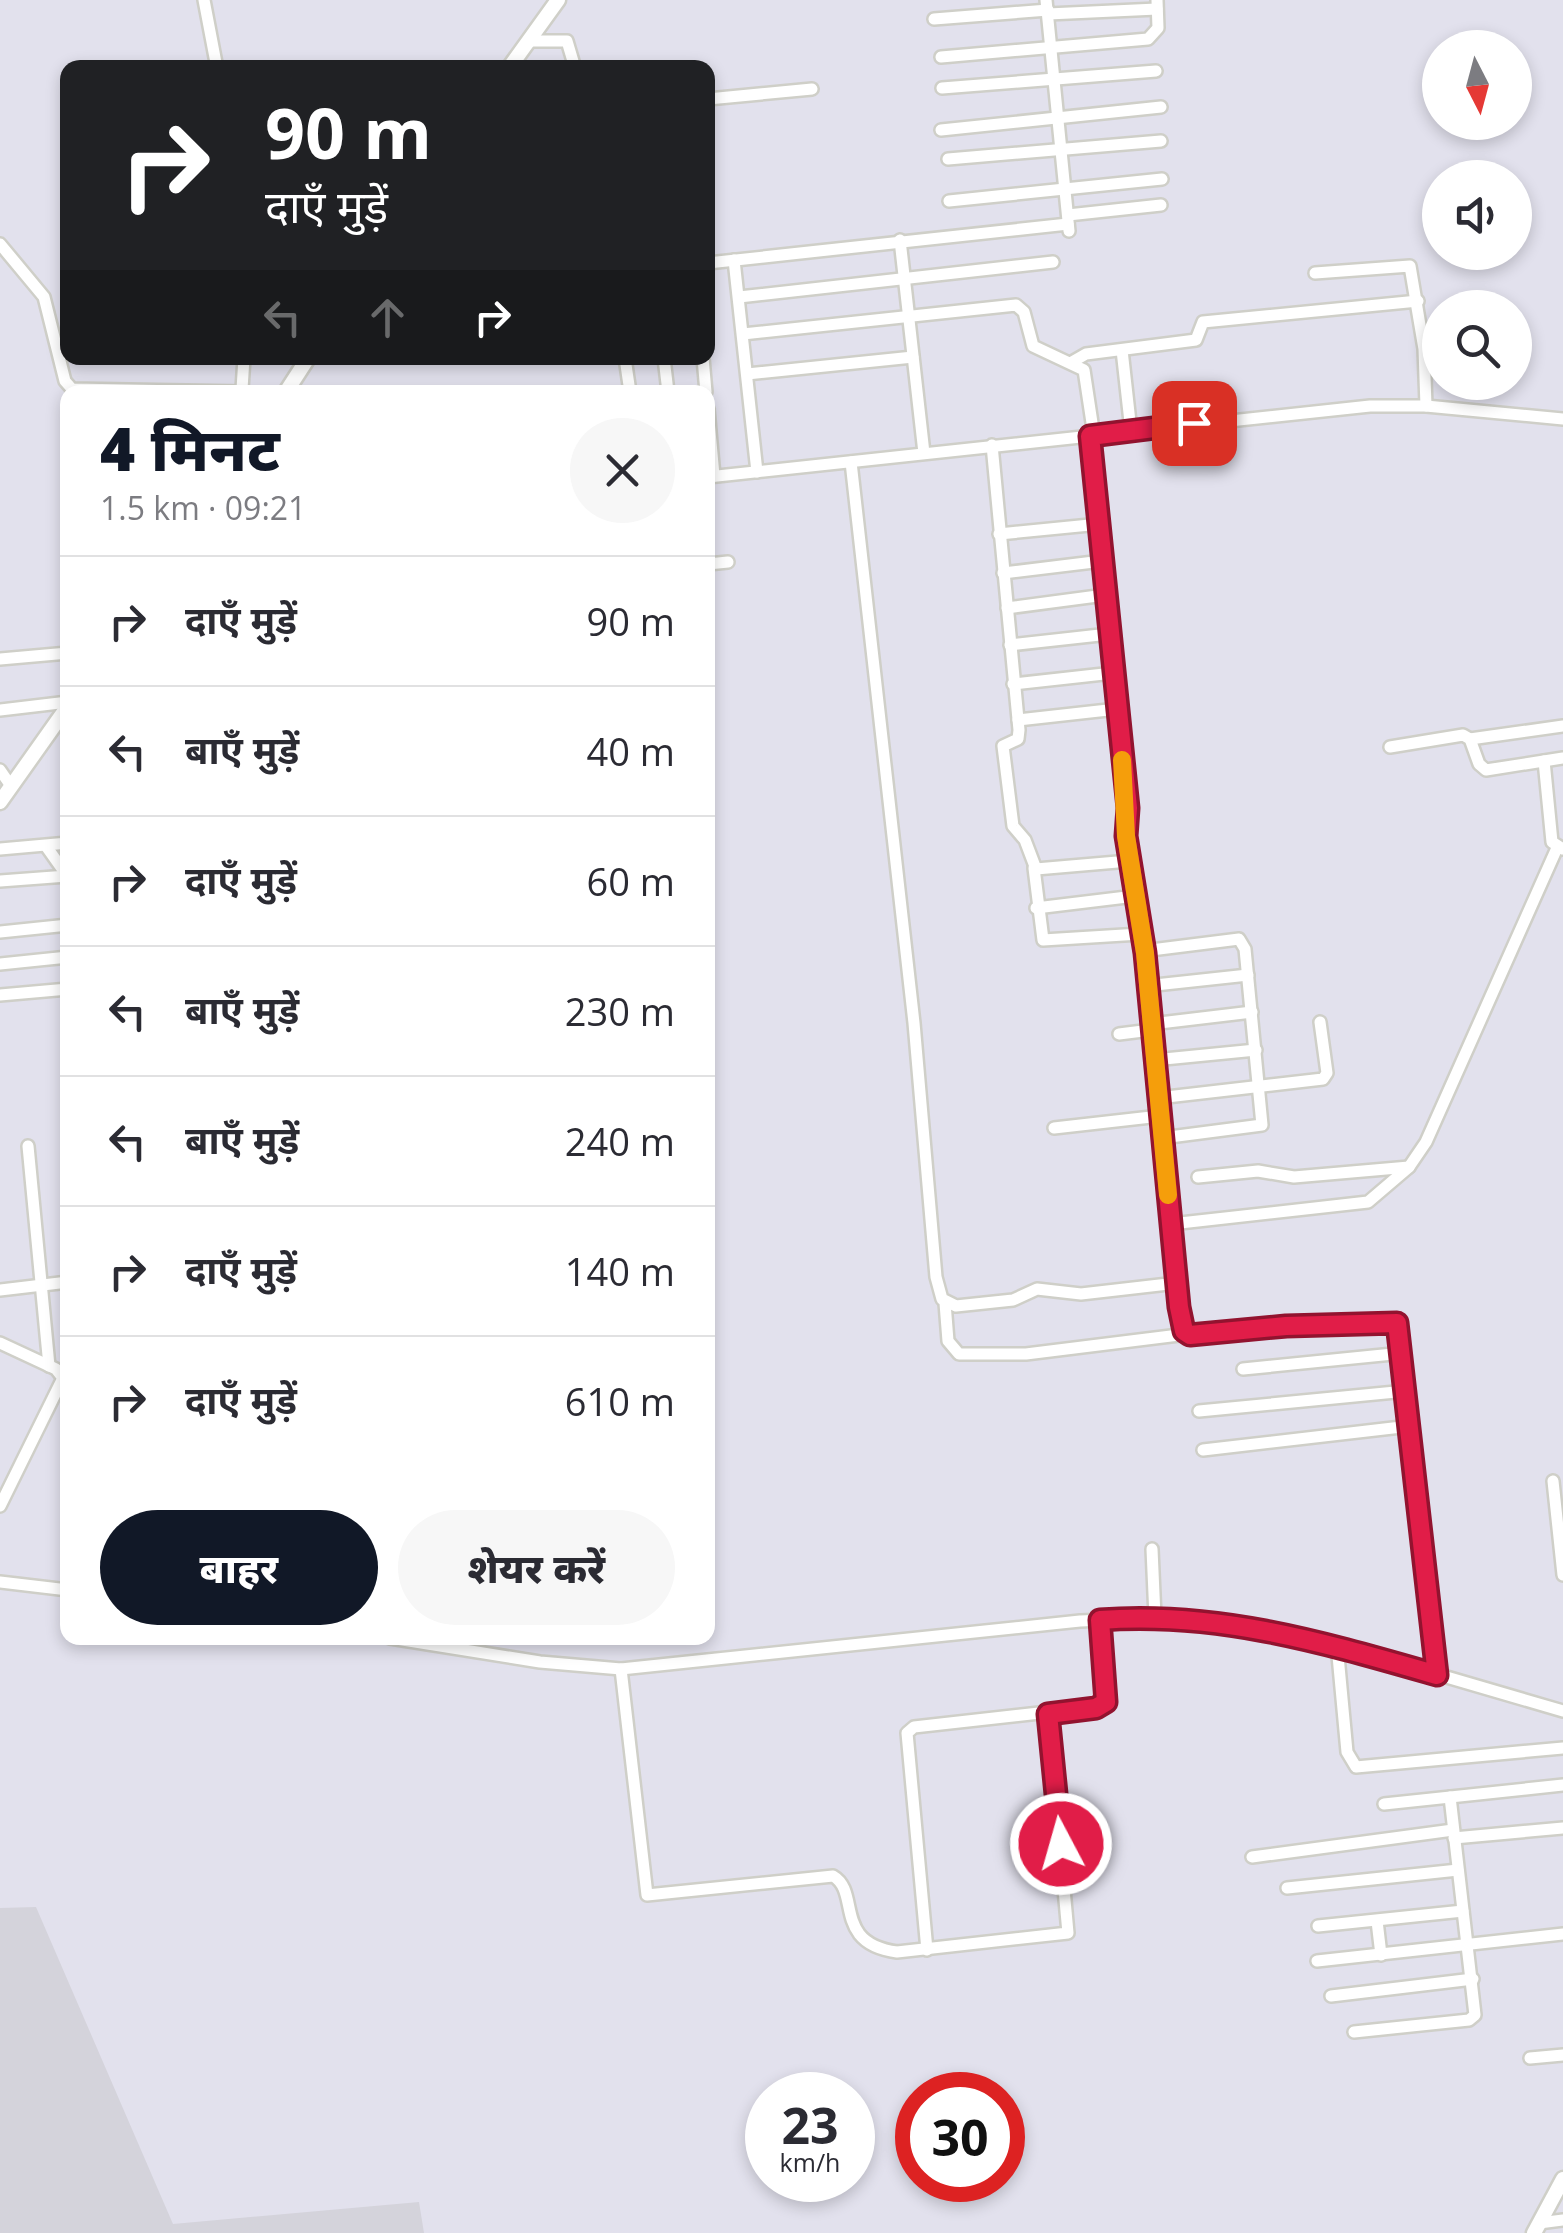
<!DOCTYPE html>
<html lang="hi">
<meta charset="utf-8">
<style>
body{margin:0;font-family:"Open Sans","Noto Sans Devanagari",sans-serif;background:#f7f7f7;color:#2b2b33;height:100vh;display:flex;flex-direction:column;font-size:38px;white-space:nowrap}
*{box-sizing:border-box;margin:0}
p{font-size:32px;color:#7c7c81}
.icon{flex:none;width:55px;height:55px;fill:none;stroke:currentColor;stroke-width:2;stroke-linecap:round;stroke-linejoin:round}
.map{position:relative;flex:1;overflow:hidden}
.details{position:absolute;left:60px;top:385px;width:655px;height:1260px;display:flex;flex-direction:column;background:#fff;border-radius:20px;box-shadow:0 5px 15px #0003}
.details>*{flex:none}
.banner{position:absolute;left:60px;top:60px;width:655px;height:305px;border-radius:20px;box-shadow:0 5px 15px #0003;background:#202124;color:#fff;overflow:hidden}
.needle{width:65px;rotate:174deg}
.controls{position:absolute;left:1422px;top:30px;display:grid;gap:20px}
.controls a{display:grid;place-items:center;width:110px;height:110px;border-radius:50%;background:#fff;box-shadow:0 5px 15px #0003;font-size:50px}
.speed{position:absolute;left:745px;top:2072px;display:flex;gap:20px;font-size:50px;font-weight:700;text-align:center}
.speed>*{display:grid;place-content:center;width:130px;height:130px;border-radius:50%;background:#fff;box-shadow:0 5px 15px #0003;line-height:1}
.speed small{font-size:25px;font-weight:400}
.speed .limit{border:15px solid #d22;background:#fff;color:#111}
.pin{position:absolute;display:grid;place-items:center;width:85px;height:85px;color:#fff;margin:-42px;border-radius:20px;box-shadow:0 5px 15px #0006}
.me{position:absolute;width:110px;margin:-55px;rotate:354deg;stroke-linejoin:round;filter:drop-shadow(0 0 8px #0008)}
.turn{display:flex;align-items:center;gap:35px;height:210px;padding:0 40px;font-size:45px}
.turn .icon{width:130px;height:130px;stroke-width:2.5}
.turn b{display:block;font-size:70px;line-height:85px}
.lanes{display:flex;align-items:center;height:95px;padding:0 40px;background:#0003;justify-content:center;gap:50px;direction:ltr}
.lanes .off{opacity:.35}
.round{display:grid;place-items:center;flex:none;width:105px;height:105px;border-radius:52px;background:#f7f7f7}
.summary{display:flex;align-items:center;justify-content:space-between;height:170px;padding:0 40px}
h1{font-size:60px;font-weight:800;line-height:75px;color:#111827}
.action{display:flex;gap:20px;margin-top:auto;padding:20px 40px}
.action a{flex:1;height:115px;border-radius:60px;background:#111827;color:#fff;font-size:40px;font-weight:800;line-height:115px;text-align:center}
.action a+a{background:#f7f7f7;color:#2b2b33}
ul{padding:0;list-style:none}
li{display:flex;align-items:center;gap:30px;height:130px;padding:0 40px;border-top:2px solid #e1e1e2}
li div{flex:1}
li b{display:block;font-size:38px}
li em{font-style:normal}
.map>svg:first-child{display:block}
.industrial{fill:#d4d3db}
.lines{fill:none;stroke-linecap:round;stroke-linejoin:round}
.minor-casing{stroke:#cfcfc8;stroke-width:16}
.tertiary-casing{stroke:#cfcfc8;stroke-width:19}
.minor{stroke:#fff;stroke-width:11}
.tertiary{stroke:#fff;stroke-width:14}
.route-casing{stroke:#92132f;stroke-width:25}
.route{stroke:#e11d48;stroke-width:18}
.slow{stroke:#f59e0b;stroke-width:18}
</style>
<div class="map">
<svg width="1563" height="2233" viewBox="0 0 1563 2233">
<rect width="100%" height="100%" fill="#e2e1ed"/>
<polygon class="industrial" points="36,1907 173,2224 419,2202 424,2233 0,2233 0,1908"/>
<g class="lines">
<g class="minor-casing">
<g id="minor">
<polyline points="204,0 217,68"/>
<polyline points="1046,0 1069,231"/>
<polyline points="1048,14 1157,9"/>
<polyline points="934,19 1048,10"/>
<polyline points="528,41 567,41 575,68"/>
<polyline points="941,57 1148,39 1158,28 1157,0"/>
<polyline points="942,88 1156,71"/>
<polyline points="708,99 812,89"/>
<polyline points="941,130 1161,107"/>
<polyline points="948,159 1161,141"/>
<polyline points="949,201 1162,179"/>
<polyline points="1068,215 1161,205"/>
<polyline points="900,240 924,453"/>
<polyline points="0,244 44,297 65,381 72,389 243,392"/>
<polyline points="734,260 757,472"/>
<polyline points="708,263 1068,224"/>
<polyline points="1315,273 1410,266 1424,349 1426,406"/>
<polyline points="739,297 1053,262"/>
<polyline points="743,334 1016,305 1024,312 1033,346 1084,370 1094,436"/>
<polyline points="1122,350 1131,431"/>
<polyline points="625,358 630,392"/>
<polyline points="664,358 668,392"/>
<polyline points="703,358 706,392"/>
<polyline points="1072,362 1086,354 1196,340 1203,322 1418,301"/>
<polyline points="747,374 913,357"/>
<polyline points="242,389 244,358"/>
<polyline points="708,409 714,476"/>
<polyline points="1090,436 1128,808 1129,861 1145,953"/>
<polyline points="992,445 1019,730 1018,739 1003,746 1013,826 1025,840 1036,869 1129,861"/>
<polyline points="851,462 914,1023 936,1277 942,1299 956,1306 1013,1300 1037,1289 1081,1294 1177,1283"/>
<polyline points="708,477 1370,406 1426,406 1563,419"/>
<polyline points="999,534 1100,524"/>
<polyline points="708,564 728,562"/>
<polyline points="1003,573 1102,561"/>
<polyline points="1007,608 1105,595"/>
<polyline points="1010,645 1109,634"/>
<polyline points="0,659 68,653"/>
<polyline points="1013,684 1113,673"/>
<polyline points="0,710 68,702"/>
<polyline points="1018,720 1117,709"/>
<polyline points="1470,739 1563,726"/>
<polyline points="1390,747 1463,735 1470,739 1479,764 1486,770 1563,758"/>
<polyline points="1544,761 1552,842 1563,849"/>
<polyline points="0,770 11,786"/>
<polyline points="46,846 68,877"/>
<polyline points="0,849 68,843"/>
<polyline points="1034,868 1043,940 1140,934"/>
<polyline points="0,881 67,876"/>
<polyline points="1036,908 1135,896"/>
<polyline points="0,932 68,925"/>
<polyline points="0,964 68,957"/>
<polyline points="1146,986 1248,975"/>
<polyline points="0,995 68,989"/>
<polyline points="1151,1024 1252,1012"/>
<polyline points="1119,1034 1151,1030"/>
<polyline points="1154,1060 1256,1050"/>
<polyline points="1158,1098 1323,1079 1327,1073 1320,1022"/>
<polyline points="1054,1128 1160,1116"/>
<polyline points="1162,1138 1262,1125 1245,949 1239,939 1151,950 1143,960 1183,1328 1194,1335 1287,1326 1397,1323 1437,1675"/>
<polyline points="28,1146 49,1366"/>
<polyline points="1198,1177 1258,1171 1294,1177 1409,1167"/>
<polyline points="1171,1224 1368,1202 1409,1167 1426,1142 1557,848"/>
<polyline points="0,1290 68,1282"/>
<polyline points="945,1303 948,1341 959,1354 1026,1354 1187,1334"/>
<polyline points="0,1343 56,1369 63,1378 0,1506"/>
<polyline points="1243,1369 1403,1353"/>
<polyline points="1199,1411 1406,1391"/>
<polyline points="1203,1450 1410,1426"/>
<polyline points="1553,1481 1563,1575"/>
<polyline points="1152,1549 1155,1617"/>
<polyline points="0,1582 68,1590"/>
<polyline points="390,1638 540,1662 621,1669 1080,1621 1179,1617 1337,1645 1563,1711"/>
<polyline points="1337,1645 1347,1752 1356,1767 1563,1748"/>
<path d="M621,1669L647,1895L833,1876C861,1892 832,1943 897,1952L1068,1933L1048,1713"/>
<polyline points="1384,1804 1563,1785"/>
<polyline points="1454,1838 1563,1828"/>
<polyline points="1252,1857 1453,1830"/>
<polyline points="1287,1888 1458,1870"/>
<polyline points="1377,1921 1381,1955"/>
<polyline points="1318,1926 1463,1911"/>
<polyline points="927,1950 907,1733 914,1727 1102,1706 1107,1690 1100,1619"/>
<polyline points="1317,1961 1563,1934"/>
<polyline points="1331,1996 1473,1979"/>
<polyline points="1354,2032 1469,2020 1475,2015 1450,1797"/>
<polyline points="1530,2058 1563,2055"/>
<polyline points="1539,2223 1563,2220"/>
</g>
</g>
<g class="tertiary-casing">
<g id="tertiary">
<polyline points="509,68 558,0"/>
<polyline points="286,392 308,358"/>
<polyline points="0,802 68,706"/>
<polyline points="1534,2233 1563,2179"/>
</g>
</g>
<use href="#minor" class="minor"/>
<use href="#tertiary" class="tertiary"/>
</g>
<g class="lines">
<g class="route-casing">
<path id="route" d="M1061,1844L1048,1714L1096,1708L1106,1702L1100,1620C1218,1611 1325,1643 1437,1675L1397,1323L1286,1326L1190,1335L1184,1331L1179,1307L1145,953L1126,836L1128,808L1090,436L1194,423"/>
</g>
<use href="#route" class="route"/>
<polyline class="slow" points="1122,760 1126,836 1145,953 1168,1195"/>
</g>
</svg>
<div class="controls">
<a><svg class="needle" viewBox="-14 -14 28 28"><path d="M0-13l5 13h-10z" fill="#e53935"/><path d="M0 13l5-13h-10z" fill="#7c7c81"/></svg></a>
<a><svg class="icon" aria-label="sound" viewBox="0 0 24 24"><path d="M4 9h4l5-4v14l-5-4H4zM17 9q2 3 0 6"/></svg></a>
<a><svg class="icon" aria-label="search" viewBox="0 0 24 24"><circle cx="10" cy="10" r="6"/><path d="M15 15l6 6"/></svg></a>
</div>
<div class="speed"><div>23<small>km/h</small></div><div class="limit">30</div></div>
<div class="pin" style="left:1194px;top:423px;background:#d93025"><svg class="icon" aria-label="arrive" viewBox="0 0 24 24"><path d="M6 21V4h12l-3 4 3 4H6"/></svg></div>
<svg class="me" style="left:1061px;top:1844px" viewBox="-20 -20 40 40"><circle r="17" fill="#e11d48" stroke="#fff" stroke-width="3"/><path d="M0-11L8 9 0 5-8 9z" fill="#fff"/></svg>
<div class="banner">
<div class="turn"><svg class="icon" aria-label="right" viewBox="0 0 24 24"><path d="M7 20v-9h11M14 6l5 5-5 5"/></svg><div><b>90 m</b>दाएँ मुड़ें</div></div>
<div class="lanes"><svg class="icon off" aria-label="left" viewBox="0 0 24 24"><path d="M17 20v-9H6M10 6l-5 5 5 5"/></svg><svg class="icon off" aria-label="ahead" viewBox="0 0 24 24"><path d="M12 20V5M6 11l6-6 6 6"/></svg><svg class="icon" aria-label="right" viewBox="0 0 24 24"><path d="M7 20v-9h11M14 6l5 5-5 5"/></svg></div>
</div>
<section class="details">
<div class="summary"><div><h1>4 मिनट</h1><p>1.5 km · 09:21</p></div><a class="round"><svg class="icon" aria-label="close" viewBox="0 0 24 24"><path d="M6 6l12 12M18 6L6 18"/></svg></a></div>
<ul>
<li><svg class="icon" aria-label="right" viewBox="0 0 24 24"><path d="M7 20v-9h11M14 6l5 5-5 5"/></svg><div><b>दाएँ मुड़ें</b></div><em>90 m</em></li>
<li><svg class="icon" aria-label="left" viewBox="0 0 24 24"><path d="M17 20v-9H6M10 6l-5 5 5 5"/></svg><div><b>बाएँ मुड़ें</b></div><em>40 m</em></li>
<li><svg class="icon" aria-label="right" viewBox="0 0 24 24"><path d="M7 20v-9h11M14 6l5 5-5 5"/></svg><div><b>दाएँ मुड़ें</b></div><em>60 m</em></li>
<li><svg class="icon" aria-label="left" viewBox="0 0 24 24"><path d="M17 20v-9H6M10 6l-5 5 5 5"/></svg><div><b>बाएँ मुड़ें</b></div><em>230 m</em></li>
<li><svg class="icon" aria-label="left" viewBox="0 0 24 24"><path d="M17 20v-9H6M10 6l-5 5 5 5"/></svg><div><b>बाएँ मुड़ें</b></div><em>240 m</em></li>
<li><svg class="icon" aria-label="right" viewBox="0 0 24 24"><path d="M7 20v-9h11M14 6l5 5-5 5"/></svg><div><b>दाएँ मुड़ें</b></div><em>140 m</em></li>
<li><svg class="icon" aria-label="right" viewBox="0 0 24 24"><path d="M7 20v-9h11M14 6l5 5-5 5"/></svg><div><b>दाएँ मुड़ें</b></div><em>610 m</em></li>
</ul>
<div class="action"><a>बाहर</a><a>शेयर करें</a></div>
</section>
</div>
